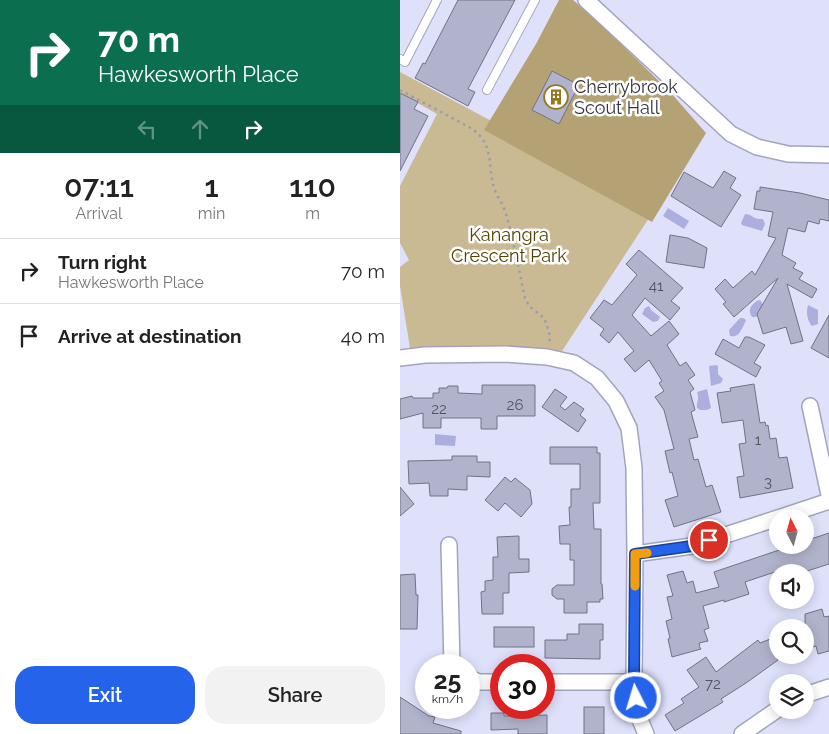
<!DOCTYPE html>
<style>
body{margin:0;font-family:Raleway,sans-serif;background:#f2f2f2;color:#222;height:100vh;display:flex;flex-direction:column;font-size:19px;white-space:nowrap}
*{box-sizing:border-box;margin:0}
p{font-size:16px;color:#767676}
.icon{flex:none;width:28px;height:28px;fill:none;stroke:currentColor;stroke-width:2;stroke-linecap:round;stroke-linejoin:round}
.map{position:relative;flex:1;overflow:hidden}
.side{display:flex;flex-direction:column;background:#fff;width:400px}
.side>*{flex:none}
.hud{background:#0b6e4f;color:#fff;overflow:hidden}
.needle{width:32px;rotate:354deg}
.controls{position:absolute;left:369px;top:509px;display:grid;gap:10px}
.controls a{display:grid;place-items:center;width:45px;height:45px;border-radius:50%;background:#fff;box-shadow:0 2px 12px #0003;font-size:25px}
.speed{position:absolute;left:15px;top:654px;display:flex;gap:10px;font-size:25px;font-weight:700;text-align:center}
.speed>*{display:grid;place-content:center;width:65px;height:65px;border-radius:50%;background:#fff;box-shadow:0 2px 12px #0003;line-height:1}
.speed small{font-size:12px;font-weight:400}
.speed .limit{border:8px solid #d22;background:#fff;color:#111}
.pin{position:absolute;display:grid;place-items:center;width:42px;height:42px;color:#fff;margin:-21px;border:2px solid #fff;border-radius:50%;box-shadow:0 1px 5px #0007}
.me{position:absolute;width:55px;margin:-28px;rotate:355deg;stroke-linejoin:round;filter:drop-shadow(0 0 4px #0008)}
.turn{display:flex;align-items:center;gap:18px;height:105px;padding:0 15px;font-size:22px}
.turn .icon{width:65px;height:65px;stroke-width:2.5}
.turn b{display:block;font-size:35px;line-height:42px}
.lanes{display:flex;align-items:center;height:48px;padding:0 15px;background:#0003;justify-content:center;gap:25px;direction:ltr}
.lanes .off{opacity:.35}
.eta{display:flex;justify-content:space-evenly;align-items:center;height:85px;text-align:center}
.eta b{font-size:30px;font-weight:600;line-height:35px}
.primary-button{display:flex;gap:10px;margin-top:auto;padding:10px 15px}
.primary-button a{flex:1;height:58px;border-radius:20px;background:#2563eb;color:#fff;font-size:20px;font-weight:600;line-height:58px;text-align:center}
.primary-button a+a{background:#f2f2f2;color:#222}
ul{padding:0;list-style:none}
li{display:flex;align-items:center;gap:15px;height:65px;padding:0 15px;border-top:1px solid #e0e0e0}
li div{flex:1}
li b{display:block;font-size:19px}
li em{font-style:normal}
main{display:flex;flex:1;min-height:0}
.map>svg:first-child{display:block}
.green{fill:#caba93}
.forest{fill:#b5a274}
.water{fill:#acafdd}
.building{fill:#b1b3cc;stroke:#707288}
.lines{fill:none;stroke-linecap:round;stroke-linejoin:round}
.service-casing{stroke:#a2a4bd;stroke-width:10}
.minor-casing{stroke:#a2a4bd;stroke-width:18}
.path{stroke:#9b9db1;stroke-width:2.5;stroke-dasharray:2.5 4;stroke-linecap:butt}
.service{stroke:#fff;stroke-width:8}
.minor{stroke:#fff;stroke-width:15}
.route-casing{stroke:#184099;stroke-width:12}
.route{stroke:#2563eb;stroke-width:9}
.slow{stroke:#f59e0b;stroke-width:9}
.labels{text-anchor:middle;stroke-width:5;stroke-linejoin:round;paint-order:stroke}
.number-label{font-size:15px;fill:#535462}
.poi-label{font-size:18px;fill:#34353f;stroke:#fff;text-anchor:start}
.park-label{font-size:18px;fill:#564206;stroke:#fff}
</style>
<main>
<section class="side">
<div class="hud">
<div class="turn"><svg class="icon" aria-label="right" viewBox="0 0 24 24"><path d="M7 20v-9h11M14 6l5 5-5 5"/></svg><div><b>70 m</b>Hawkesworth Place</div></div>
<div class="lanes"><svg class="icon off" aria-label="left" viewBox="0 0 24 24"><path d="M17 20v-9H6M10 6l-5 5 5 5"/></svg><svg class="icon off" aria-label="ahead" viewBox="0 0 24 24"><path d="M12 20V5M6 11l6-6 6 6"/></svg><svg class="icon" aria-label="right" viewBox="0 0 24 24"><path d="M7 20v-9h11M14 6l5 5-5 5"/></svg></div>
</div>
<div class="eta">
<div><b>07:11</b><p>Arrival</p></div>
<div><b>1</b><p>min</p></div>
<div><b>110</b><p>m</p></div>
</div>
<ul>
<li><svg class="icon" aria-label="right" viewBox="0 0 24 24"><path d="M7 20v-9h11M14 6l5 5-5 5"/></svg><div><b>Turn right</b><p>Hawkesworth Place</p></div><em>70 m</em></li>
<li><svg class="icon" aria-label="arrive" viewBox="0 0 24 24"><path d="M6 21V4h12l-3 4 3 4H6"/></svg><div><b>Arrive at destination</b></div><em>40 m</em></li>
</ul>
<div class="primary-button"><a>Exit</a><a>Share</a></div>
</section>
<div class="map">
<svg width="429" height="734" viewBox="0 0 429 734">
<rect width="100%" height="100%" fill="#dfe1fb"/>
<polygon class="green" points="0,72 255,209 162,351 126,347 76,346 10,348 0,286 0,267 9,260 0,243 0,186 37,114 0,93"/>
<polygon class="forest" points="159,0 173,0 212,33 221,44 271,93 306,133 252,222 84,130 136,44"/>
<g class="water">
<polygon points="268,208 289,221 284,229 263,216"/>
<path d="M345,214C352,214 353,220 363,219L365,224L362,231L342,225L341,223Z"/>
<path d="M359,300L361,301L363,305V308L358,311L359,313L356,317H352C347,310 351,304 359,300Z"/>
<path d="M408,305L418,310V324L412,326C407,321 406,312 408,305Z"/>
<polygon points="249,306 251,310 260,317 258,321 253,322 242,314 245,308"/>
<path d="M340,318H343L346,320C345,323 340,334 337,335C334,337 333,336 330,336L329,330Z"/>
<polygon points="317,365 318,367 318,374 323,379 321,383 311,386 309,366"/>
<path d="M307,389L311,408L307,410H300L297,408C296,401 300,400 297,392Z"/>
<polygon points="35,434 56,436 55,446 35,445"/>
</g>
<g class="building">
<polygon points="58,0 115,0 68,89 75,92 68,106 15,78 23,63 25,64"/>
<polygon points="152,71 179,85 159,124 132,110"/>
<polygon points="0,93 18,102 14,109 28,116 0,171"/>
<polygon points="324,171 336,178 330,188 341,195 321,227 271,196 284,172 313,188"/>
<polygon points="360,187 400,193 429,200 429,221 420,219 419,224 408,221 405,232 388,228 382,255 396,263 393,268 403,273 399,279 417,289 412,298 387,284 403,341 391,344 386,327 363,334 357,314 378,278 334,317 323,304 326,302 315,289 325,279 333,288 352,271 355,275 376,238 368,236 373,212 354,209 357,191 360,191"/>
<polygon points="270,235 288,238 307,248 304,268 266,262"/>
<polygon points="239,250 283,288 271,301 280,308 270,320 245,298 232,315 251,336 269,321 279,334 267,345 280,366 286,362 295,375 288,380 294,389 290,392 295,410 291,412 298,437 289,439 294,460 298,459 306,487 312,485 321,512 274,527 265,500 278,496 272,472 270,473 265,451 274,449 264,410 255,397 264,391 259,383 262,381 249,360 235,372 224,359 234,351 218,332 209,343 200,335 204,329 190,318 204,300 212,305 237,275 226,264"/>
<polygon points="429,315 429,358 411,348"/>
<polygon points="345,337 349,337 365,345 354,363 361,367 356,377 315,354 323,339 339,348"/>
<polygon points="354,384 360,423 365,422 366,426 368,425 370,439 376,438 379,458 387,457 393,488 340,498 337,477 344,476 339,444 346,443 343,420 322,423 317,393 331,391 330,388"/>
<polygon points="82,385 135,385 135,416 97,416 97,429 81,429 81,418 41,418 41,428 23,428 23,413 0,419 0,399 12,396 13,398 33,398 33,393 39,393 39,388 47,388 48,386 58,386 58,393 82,394"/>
<polygon points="155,389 167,397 160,406 165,410 174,402 184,409 180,415 186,420 178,432 142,407"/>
<polygon points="150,447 197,447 197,453 200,453 200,503 193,503 194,529 201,529 201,584 202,584 203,599 200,599 200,602 187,602 187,613 164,613 164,599 157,599 152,595 152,589 157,585 174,585 174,560 170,560 170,544 160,544 159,526 170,525 169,507 171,507 171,489 180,489 180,464 150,464"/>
<polygon points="52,456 77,456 77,462 90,462 90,477 67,476 67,490 48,489 48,496 30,496 29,483 9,484 8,461 52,460"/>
<polygon points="105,477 111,482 115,478 130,490 132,504 121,517 105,503 98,511 85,500"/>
<polygon points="0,487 14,504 0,516"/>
<polygon points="429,533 429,564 404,572 375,572 345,582 349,594 324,602 324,600 303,606 309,628 304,630 308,641 299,643 300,645 299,646 301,649 272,657 268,639 270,638 266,621 272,619 267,597 273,596 267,575 283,571 287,583 293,581 296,593 319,587 314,572 394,545 405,545 405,541"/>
<polygon points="119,536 119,559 129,559 129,572 109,573 109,593 103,593 103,614 82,614 81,592 85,591 85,581 93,580 93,557 98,557 97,537"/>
<polygon points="15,574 16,595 18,595 17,629 0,629 0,575"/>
<polygon points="422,609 424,617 429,616 429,651 418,654 416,646 405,650 405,614"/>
<polygon points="179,624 203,624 203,640 200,640 200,659 145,658 145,640 167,640 167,634 179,634"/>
<rect x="94" y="627" width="40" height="20"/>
<polygon points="378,636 378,660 346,683 321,699 323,702 275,731 265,715 284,703 281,699 299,687 287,670 306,657 316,672 358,640 360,643"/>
<polygon points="0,697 29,716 35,717 33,723 61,731 61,734 0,734"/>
<rect x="184" y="707" width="20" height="27"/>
<polygon points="91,713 104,713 104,716 147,715 147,734 118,734 118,729 91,730"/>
</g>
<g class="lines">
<g class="service-casing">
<g id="service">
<polyline points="0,59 5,62 37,0"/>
<polyline points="87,90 135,0"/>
</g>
</g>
<g class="minor-casing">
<g id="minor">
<polyline points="186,0 331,134 357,147 388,154 429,155"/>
<polyline points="0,358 25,355 106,354 147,357 174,363 197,378 216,401 229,428 234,468 235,554 234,682 238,715 246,734"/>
<polyline points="410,406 429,495"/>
<polyline points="378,518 429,501"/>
<polyline points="49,545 52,665"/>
<polyline points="235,554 292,546 378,518"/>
<polyline points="69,678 79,682 101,682"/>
<polyline points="144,682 234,682"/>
<polyline points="405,695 429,687"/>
<polyline points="342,734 378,709"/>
</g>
</g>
<path class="path" d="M0,90L71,128C95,145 87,163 94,188C96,194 100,200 103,206C106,213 108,221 110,228L125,298L129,306L144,318L147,325L150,336L149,345"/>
<use href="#service" class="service"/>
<use href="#minor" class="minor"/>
</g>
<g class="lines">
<g class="route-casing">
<polyline id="route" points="236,698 234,682 235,554 292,546 309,540"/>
</g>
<use href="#route" class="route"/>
<polyline class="slow" points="235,586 235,554 247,553"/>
</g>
<defs>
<g id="building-ring" transform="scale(1.25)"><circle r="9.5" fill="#fff" stroke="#967720" stroke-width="1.5"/><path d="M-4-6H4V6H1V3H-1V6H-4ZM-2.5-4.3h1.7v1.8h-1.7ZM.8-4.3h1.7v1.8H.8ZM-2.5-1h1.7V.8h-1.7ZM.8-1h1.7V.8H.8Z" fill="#967720"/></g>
</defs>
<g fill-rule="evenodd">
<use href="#building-ring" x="156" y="97"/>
</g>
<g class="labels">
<g class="number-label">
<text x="256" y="291">41</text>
<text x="115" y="410">26</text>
<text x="39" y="414">22</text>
<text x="358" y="445">1</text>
<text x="368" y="487">3</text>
<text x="313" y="689">72</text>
</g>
<g class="poi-label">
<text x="174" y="93">Cherrybrook<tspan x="174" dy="21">Scout Hall</tspan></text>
</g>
<g class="park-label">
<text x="109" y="241">Kanangra<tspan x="109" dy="21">Crescent Park</tspan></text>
</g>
</g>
</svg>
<div class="controls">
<a><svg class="needle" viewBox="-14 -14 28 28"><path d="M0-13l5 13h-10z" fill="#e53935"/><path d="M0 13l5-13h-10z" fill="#767676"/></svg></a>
<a><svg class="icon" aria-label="sound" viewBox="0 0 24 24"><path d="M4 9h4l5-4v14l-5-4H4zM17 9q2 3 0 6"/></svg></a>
<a><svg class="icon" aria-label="search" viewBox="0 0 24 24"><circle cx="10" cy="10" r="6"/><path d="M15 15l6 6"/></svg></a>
<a><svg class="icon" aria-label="layers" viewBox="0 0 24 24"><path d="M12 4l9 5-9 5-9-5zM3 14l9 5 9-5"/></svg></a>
</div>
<div class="speed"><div>25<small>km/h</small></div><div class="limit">30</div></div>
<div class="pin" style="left:309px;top:540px;background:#d93025"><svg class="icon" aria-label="arrive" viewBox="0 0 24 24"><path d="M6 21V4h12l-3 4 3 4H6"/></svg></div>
<svg class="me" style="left:236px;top:698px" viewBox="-20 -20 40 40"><circle r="17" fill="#2563eb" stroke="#fff" stroke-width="3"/><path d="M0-11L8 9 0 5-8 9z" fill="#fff"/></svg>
</div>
</main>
